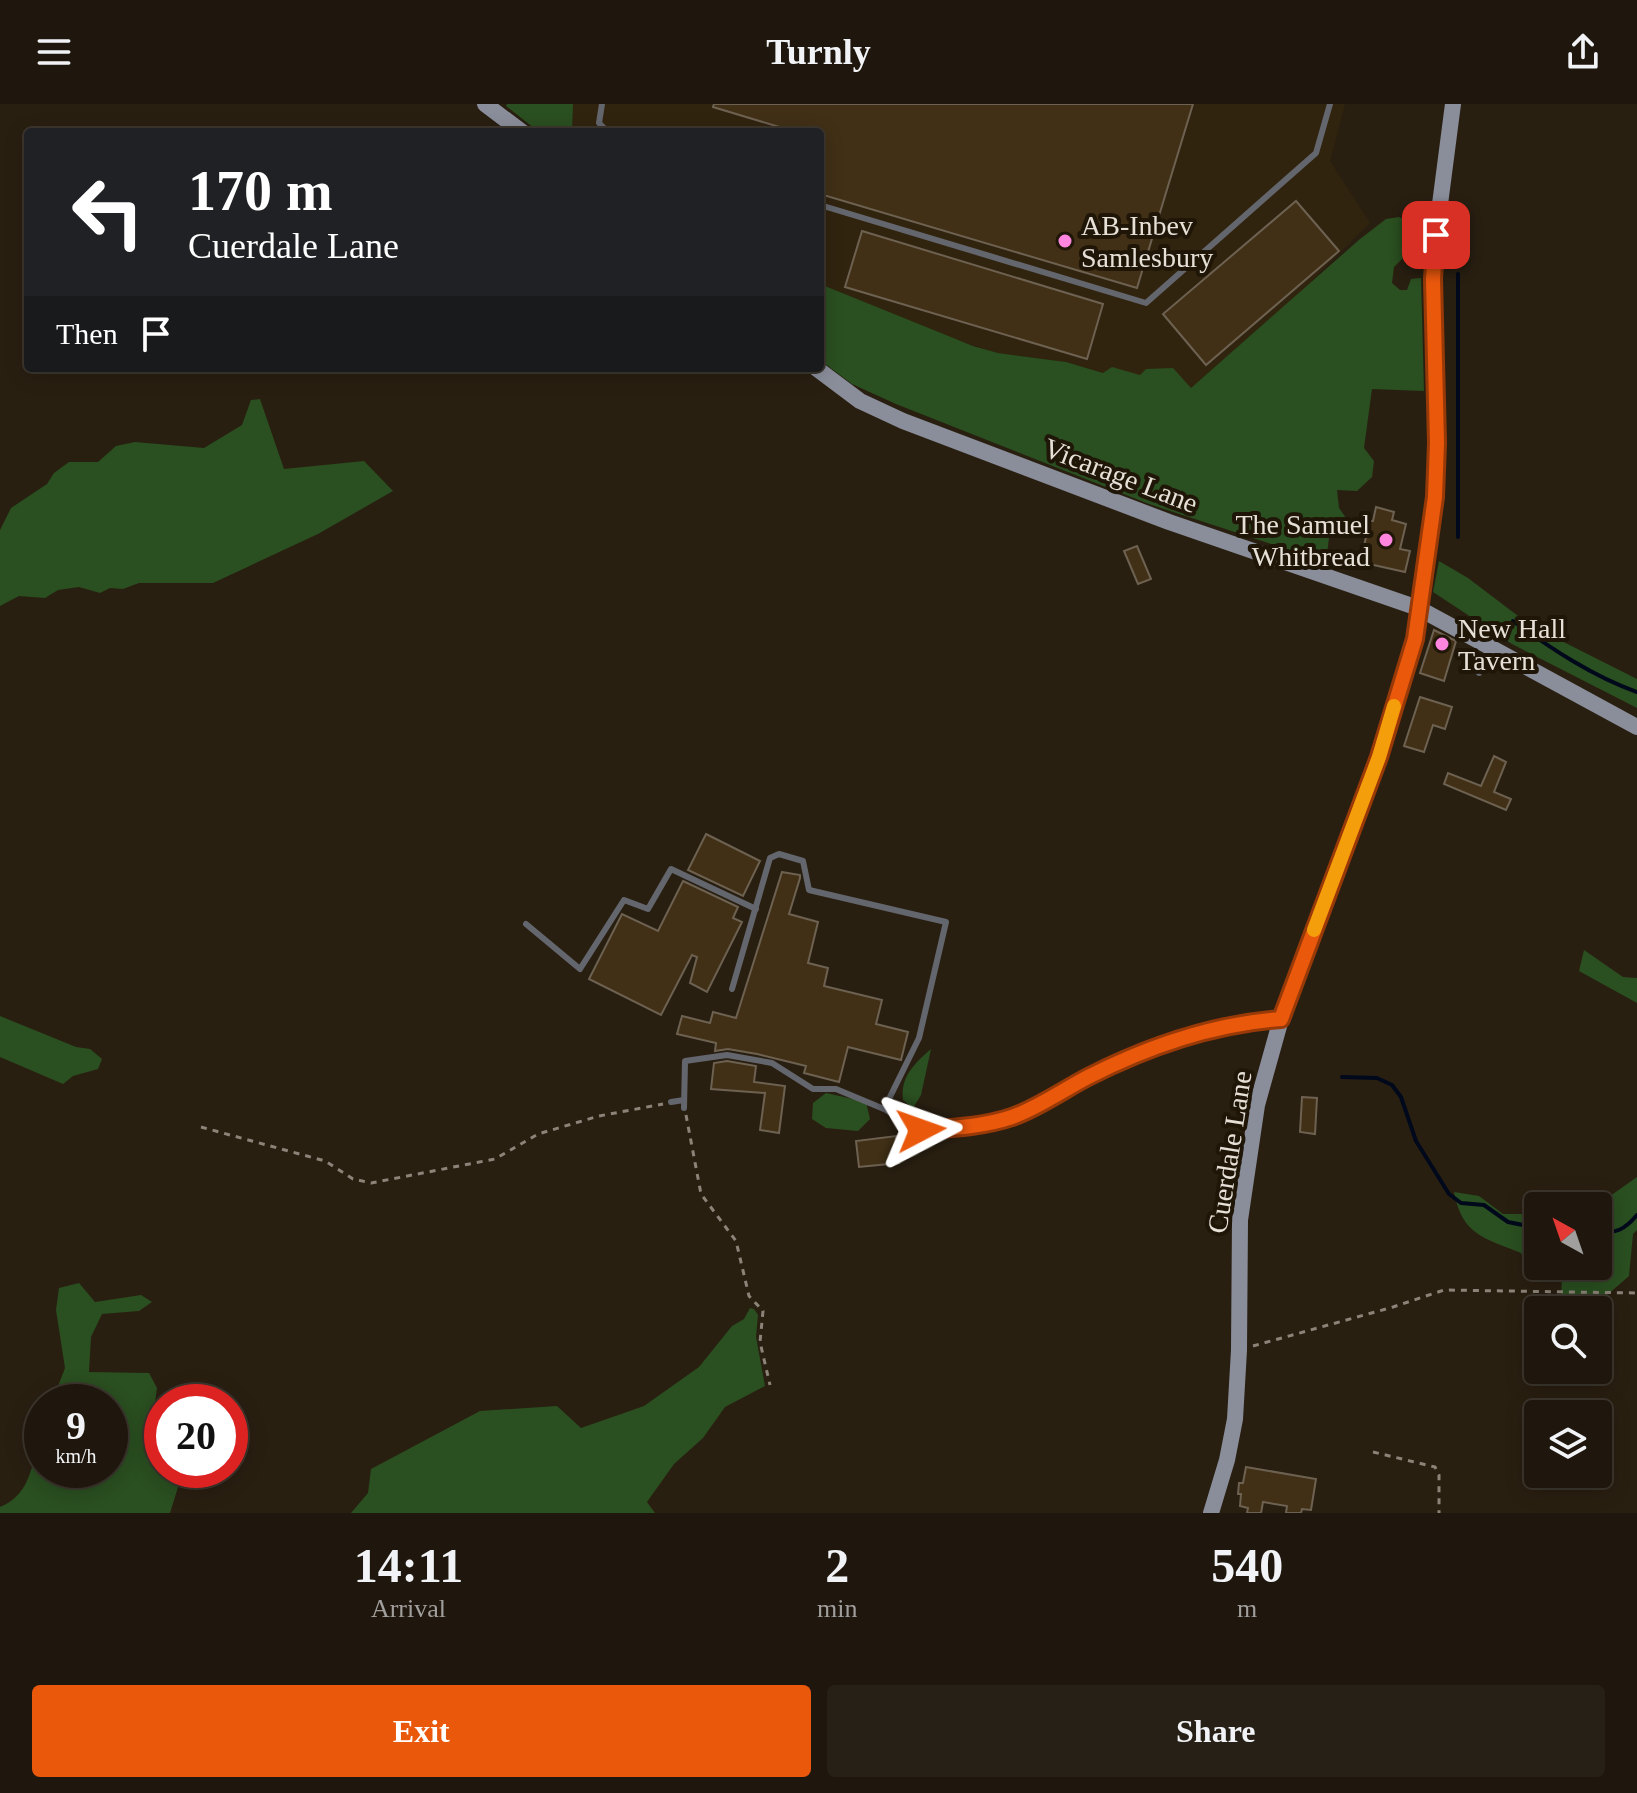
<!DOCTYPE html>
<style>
body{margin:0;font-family:"Times New Roman",serif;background:#272016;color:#f1f3f6;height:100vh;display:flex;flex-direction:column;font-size:30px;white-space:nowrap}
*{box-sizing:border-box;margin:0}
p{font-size:26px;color:#a19f9d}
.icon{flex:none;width:44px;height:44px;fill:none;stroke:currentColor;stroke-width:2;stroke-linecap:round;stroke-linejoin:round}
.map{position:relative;height:1409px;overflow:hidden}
.sheet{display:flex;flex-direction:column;background:#1f170d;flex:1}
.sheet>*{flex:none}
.hud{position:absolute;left:24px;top:24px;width:800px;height:244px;border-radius:8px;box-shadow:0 4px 20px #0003,0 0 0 2px #3c362e;background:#202124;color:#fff;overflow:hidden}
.needle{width:52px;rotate:320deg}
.buttons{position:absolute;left:1524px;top:1088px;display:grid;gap:16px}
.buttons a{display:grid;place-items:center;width:88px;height:88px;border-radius:8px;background:#1f170d;box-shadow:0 4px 20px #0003,0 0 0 2px #3c362e;font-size:40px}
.speed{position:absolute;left:24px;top:1280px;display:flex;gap:16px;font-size:40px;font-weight:700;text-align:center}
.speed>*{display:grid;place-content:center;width:104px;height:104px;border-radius:50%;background:#1f170d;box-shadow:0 4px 20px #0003,0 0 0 2px #3c362e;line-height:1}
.speed small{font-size:20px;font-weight:400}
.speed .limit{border:12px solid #d22;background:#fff;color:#111}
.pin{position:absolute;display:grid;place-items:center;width:68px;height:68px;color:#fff;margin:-34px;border-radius:16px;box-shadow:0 4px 12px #0006}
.me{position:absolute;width:88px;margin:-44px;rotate:86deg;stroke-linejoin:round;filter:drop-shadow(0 0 6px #0008)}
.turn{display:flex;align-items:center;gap:28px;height:168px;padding:0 32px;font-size:36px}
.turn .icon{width:104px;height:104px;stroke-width:2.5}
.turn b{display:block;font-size:56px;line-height:68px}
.then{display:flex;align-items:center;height:76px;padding:0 32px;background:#0003;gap:16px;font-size:30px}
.eta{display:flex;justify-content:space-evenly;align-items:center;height:136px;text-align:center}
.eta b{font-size:48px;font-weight:700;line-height:56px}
.action{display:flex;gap:16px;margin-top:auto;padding:16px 32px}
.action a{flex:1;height:92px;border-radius:8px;background:#ea580c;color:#fff;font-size:32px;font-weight:700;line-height:92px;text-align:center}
.action a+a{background:#272016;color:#f1f3f6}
header{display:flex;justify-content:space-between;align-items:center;height:104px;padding:0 32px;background:#1f170d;font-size:36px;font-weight:700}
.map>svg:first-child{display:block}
.built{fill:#31240f}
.green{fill:#2a4f20}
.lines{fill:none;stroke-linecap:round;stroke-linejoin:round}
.stream{stroke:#00091b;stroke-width:4}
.building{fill:#413016;stroke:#6d6151;stroke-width:2}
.path{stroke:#8c8479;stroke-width:3;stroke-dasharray:6 6;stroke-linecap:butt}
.lane{stroke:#64666e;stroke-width:6}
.secondary{stroke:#8a8e9b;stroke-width:16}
.route-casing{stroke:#983908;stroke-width:20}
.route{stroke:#ea580c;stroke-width:14}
.slow{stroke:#f59e0b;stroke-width:14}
.poi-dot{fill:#ff85de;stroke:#1f1608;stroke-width:3}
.labels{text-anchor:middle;stroke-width:8;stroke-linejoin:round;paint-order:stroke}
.poi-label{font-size:28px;fill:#e6e0d7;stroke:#1f1608;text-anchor:start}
.street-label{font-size:28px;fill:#e6e0d7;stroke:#1f1608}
</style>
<header><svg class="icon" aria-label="menu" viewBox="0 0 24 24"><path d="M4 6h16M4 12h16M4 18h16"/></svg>Turnly<svg class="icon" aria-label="share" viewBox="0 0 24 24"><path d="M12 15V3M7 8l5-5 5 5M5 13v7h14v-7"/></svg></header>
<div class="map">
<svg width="1637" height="1409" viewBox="0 0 1637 1409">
<rect width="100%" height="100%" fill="#291f11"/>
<polygon class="built" points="573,0 1345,0 1330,57 1370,119 1297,191 1190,285 1112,264 1103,269 1066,258 998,249 944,232 820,180 820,28 572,28"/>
<g class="green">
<polygon points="507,0 573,0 572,28 539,28 506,2"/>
<polygon points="1399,113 1410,118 1407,150 1394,163 1392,179 1400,186 1407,186 1411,175 1421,174 1424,287 1372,285 1364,344 1374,357 1372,373 1357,387 1337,386 1339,404 1351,421 1337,428 1330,426 1326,458 1149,400 896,300 852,280 820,256 820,180 973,242 998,249 1066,258 1103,269 1112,263 1140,271 1146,265 1173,264 1191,284 1360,135 1386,115"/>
<polygon points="260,295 284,365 364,357 393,387 318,430 213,479 139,479 123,485 110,484 100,489 79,483 58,486 45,494 19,492 0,502 0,426 11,404 47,380 54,369 69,358 98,358 116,342 135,338 204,344 242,321 251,296"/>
<polygon points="1439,457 1468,474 1530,521 1637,575 1637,604 1512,540 1433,488"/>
<polygon points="1584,846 1623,873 1637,874 1637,899 1579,867"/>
<polygon points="0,912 76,943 90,945 102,955 98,965 73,972 63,980 0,953"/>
<path d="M931,945L921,991L913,1004L903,996C900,973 914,960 931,945Z"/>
<polygon points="826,989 866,998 870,1015 858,1027 826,1024 812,1015 813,999"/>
<polygon points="1637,1073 1637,1126 1633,1130 1629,1172 1599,1198 1582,1206 1561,1198 1562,1173 1600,1162 1609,1146 1606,1138 1598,1139 1598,1102 1582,1102 1603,1097"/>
<path d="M1454,1088L1479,1092L1503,1110H1538L1537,1164L1528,1166L1521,1149C1484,1134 1462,1131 1454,1088Z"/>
<path d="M79,1179L95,1198L141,1191L152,1198L139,1207L102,1210L91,1233L89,1268L149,1269L157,1284L151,1328L162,1348V1366H172L179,1380L170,1409H0V1403C34,1389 31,1356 42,1326V1366H110V1298H52L65,1264L56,1206L59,1184Z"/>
<polygon points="750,1204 754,1205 758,1211 756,1233 765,1282 725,1303 703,1334 674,1360 647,1398 655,1409 351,1409 368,1389 371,1365 480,1307 557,1302 581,1324 644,1302 699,1263 732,1222 744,1215"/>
</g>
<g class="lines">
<g class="stream">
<polyline points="1458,433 1458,170"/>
<path d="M1513,517C1552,545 1592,572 1637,588"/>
<polyline points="1342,973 1377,974 1392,981 1401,993 1416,1037 1449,1090 1461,1099 1484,1101 1508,1118 1538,1124"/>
<path d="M1598,1124C1614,1133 1626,1124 1637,1111"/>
</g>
</g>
<g class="building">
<polygon points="714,0 1193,0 1137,184 820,90 820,28 796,28 713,3"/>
<polygon points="1296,97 1339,147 1206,261 1163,210"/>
<polygon points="862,127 1103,200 1087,255 845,183"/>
<polygon points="1376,403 1394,408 1392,416 1406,420 1400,445 1410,447 1405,468 1360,458 1370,417 1373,417"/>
<polygon points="1137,442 1151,475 1138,480 1124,447"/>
<polygon points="1434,526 1456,537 1444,577 1420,569"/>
<polygon points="1420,593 1452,603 1445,625 1433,621 1424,648 1404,642"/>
<polygon points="1494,652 1506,658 1494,688 1511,695 1506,706 1444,680 1448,669 1481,682"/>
<polygon points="706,730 760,757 743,792 688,766"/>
<polygon points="782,768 800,771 800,774 789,810 818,818 808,859 828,864 824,882 882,896 876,920 908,928 901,956 848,943 839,978 804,969 806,962 757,950 728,945 715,947 716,939 677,930 682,912 710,919 713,908 736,914"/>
<polygon points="683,777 738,803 733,814 742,818 707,888 690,879 697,853 692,851 661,911 589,875 622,810 658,827"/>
<polygon points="727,957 756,962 754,978 785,982 779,1029 760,1026 765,989 711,985 714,959"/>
<polygon points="1302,993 1317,994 1315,1030 1300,1028"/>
<polygon points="896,1032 899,1059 859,1063 856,1037"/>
<polygon points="1246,1363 1316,1375 1311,1406 1302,1405 1301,1409 1286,1409 1287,1402 1263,1398 1261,1409 1247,1409 1248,1404 1240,1402 1241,1390 1238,1390 1239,1379 1243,1379"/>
</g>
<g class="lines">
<g class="path">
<polyline points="686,1011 701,1090 736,1137 749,1192 763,1207 760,1238 770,1281"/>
<polyline points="201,1023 325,1057 353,1075 371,1079 495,1055 538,1030 599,1012 663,1000"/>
<polyline points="1253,1242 1393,1203 1444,1186 1637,1189"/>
<polyline points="1373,1348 1435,1363 1439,1371 1439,1409"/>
</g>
<g class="lane">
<polyline points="602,0 599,19 608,28"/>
<polyline points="820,101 1146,199 1316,49 1330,0"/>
<polyline points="1479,569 1489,545"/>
<polyline points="526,820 580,865 624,796 648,805 671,765 756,805"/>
<polyline points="732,885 770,754 779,750 803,757 809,786 946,818 919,934 884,1005 921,1026 985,1020 1014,1012 1091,972 1163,940 1247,918 1278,915"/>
<polyline points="671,998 684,996"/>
<polyline points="684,1004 685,957 727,951 772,959 813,985 836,985 884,1005"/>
</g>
<g class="secondary">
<polyline points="485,0 522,28"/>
<polyline points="816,264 860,297 903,317 1169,418 1418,504 1637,623"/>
<polyline points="1211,1409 1227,1356 1235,1315 1239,1246 1240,1116 1257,1001 1281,915 1379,653 1415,535 1435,393 1437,339 1433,175 1436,131 1453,0"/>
</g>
</g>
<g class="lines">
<g class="route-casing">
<path id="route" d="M921,1026C952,1024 982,1023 1012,1013C1038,1004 1063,986 1088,973C1149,942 1213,920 1281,915L1379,653L1415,535L1435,393L1437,339L1433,175L1436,131"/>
</g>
<use href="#route" class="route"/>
<polyline class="slow" points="1314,826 1379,653 1394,602"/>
</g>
<g class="poi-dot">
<circle cx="1065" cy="137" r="8"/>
<circle cx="1386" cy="436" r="8"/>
<circle cx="1442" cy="540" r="8"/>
</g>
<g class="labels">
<g class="poi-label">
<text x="1081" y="131">AB-Inbev<tspan x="1081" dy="32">Samlesbury</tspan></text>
<text x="1370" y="430" text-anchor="end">The Samuel<tspan x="1370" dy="32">Whitbread</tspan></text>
<text x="1458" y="534">New Hall<tspan x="1458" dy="32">Tavern</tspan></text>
</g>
<g class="street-label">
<text transform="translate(1121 371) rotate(21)" y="10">Vicarage Lane</text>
<text transform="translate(1229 1048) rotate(-81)" y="10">Cuerdale Lane</text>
</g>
</g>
</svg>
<div class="buttons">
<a><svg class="needle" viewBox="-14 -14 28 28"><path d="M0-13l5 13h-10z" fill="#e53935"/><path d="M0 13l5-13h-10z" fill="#a19f9d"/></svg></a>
<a><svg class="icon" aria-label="search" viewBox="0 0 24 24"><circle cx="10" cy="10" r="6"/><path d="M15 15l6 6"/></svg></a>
<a><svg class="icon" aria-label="layers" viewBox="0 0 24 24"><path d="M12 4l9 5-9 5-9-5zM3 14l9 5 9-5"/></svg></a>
</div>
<div class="speed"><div>9<small>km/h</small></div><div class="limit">20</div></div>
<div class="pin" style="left:1436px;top:131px;background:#d93025"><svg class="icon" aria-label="arrive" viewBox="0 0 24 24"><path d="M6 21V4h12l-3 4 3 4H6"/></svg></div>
<svg class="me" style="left:921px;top:1026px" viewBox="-20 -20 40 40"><path d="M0-17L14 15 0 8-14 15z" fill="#ea580c" stroke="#fff" stroke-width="4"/></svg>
<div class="hud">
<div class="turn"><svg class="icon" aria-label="left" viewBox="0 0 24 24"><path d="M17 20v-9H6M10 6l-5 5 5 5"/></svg><div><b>170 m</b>Cuerdale Lane</div></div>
<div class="then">Then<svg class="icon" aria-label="arrive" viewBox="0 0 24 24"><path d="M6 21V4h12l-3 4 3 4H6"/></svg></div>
</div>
</div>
<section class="sheet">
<div class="eta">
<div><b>14:11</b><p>Arrival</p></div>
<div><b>2</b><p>min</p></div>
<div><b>540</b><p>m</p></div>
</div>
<div class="action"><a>Exit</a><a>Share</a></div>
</section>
